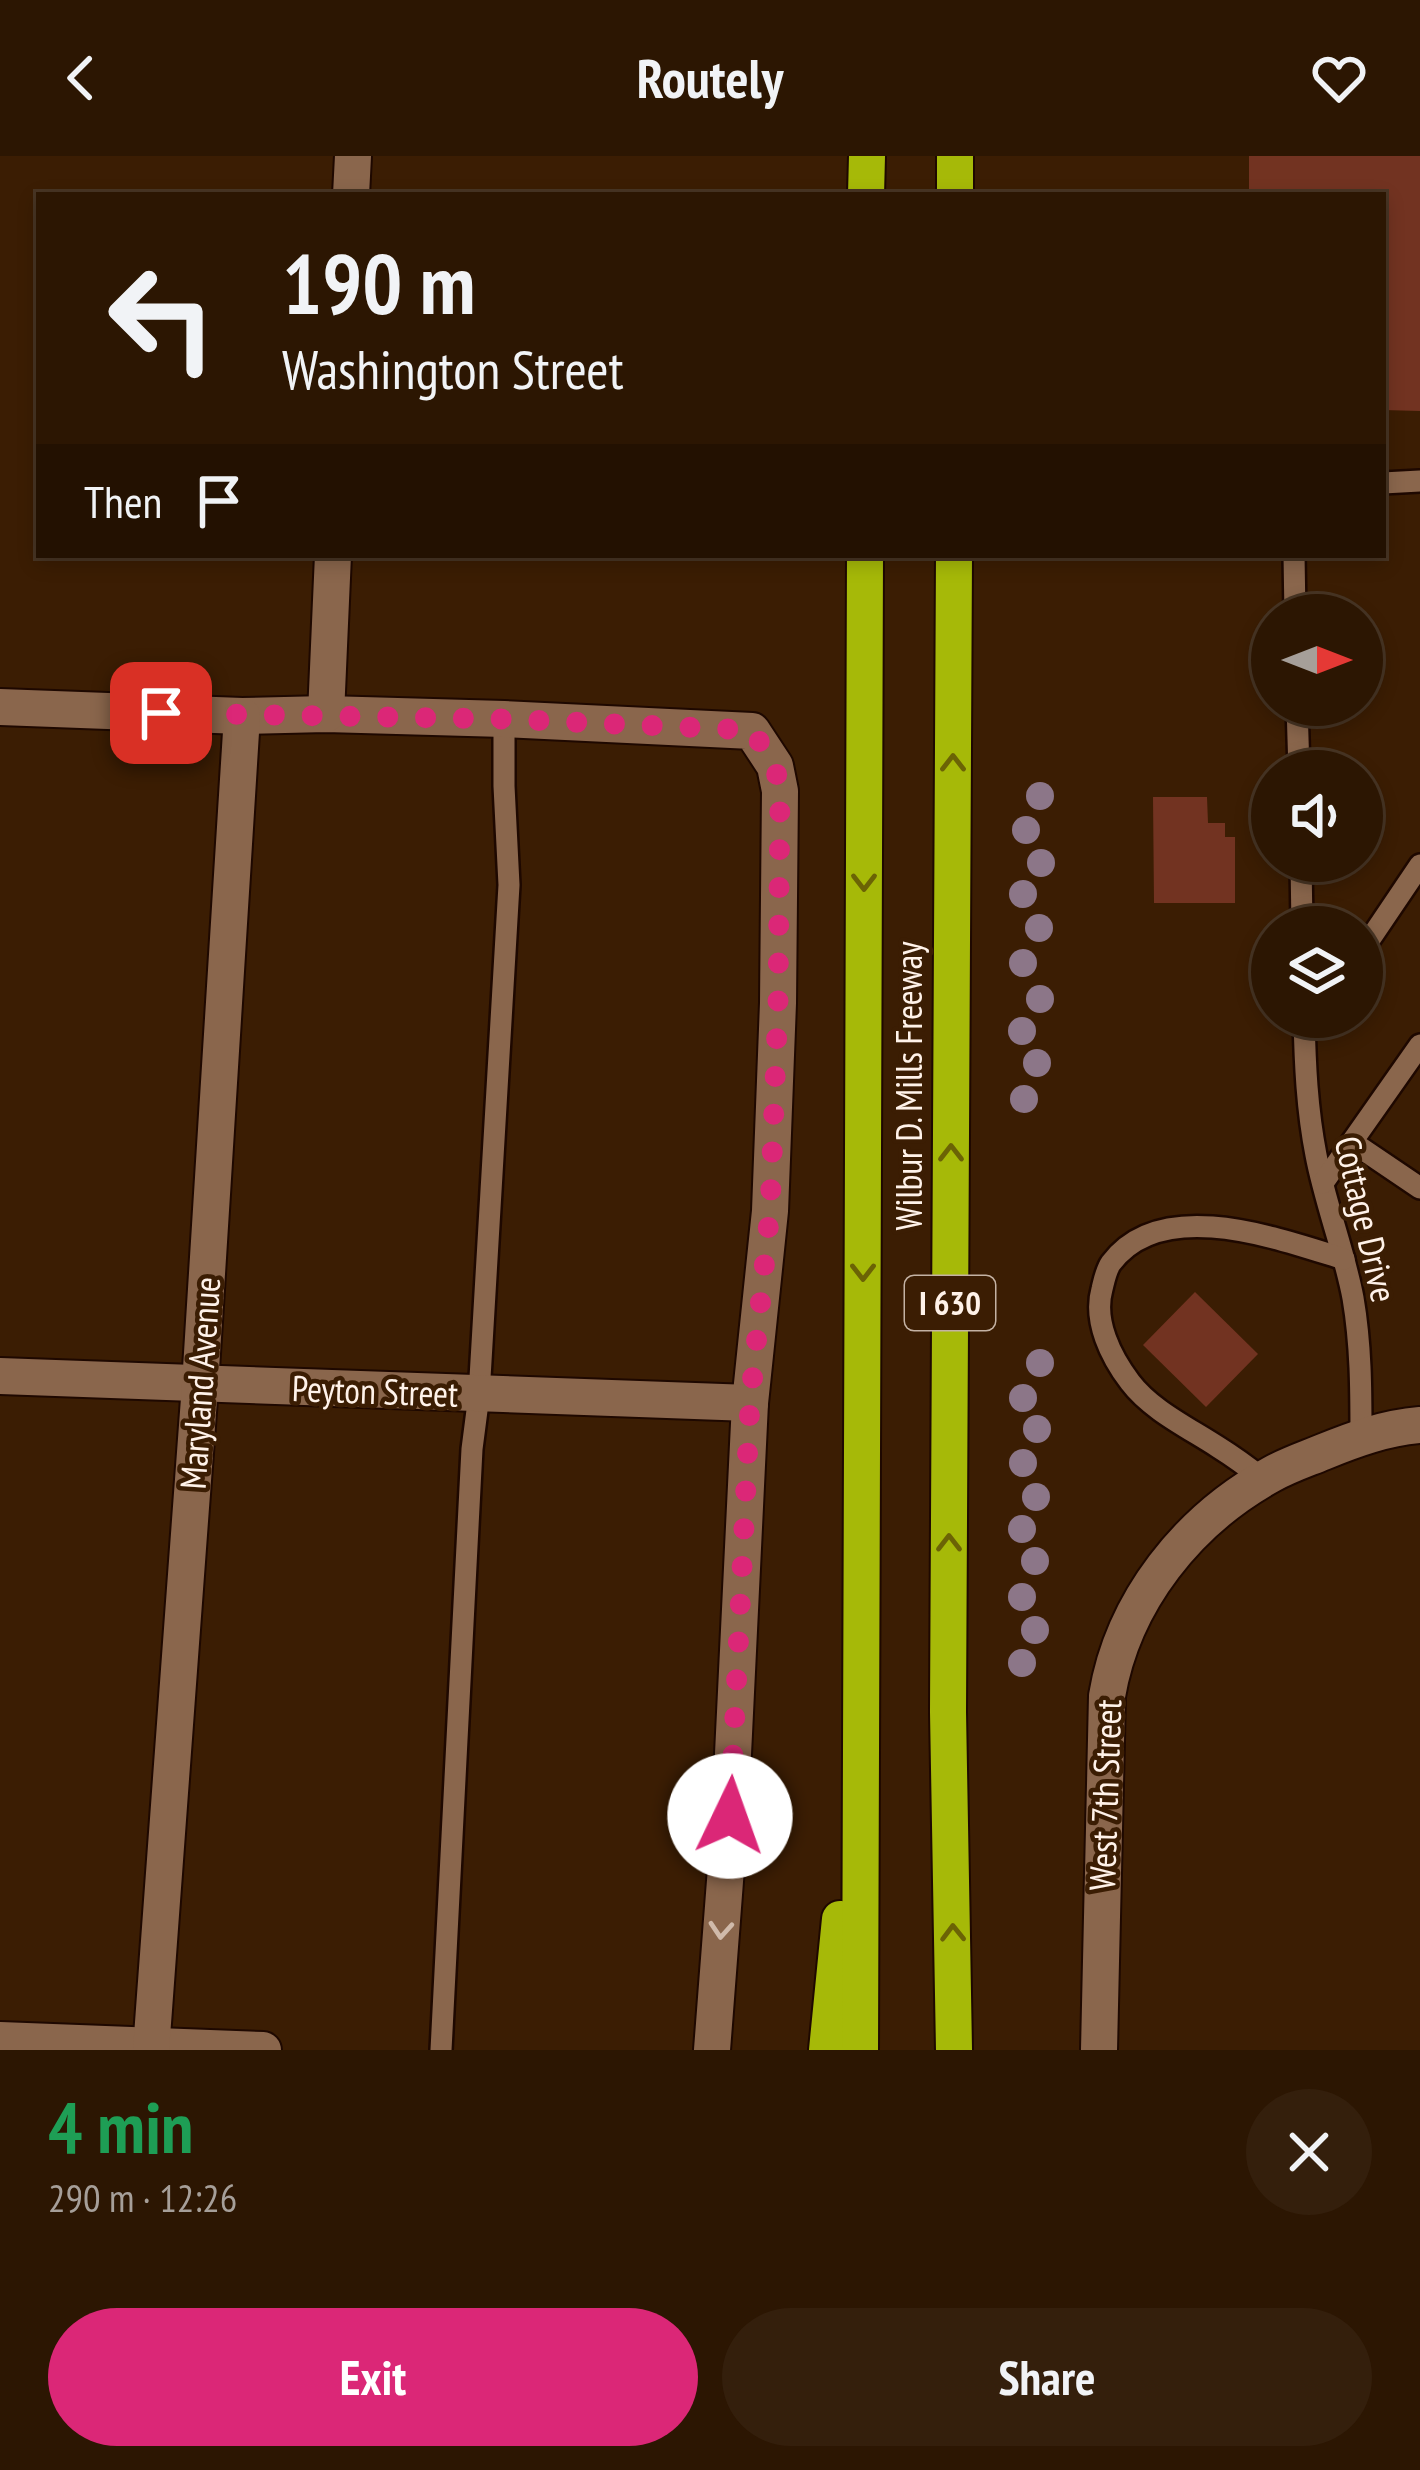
<!DOCTYPE html>
<meta charset="utf-8">
<style>
body{margin:0;font-family:"PT Sans Narrow",sans-serif;background:#341f0c;color:#f1f3f6;height:100vh;display:flex;flex-direction:column;font-size:45px;white-space:nowrap}
*{box-sizing:border-box;margin:0}
p{font-size:39px;color:#a69f99}
.icon{flex:none;width:66px;height:66px;fill:none;stroke:currentColor;stroke-width:2;stroke-linecap:round;stroke-linejoin:round}
.map{position:relative;height:1894px;overflow:hidden}
.panel{display:flex;flex-direction:column;background:#2c1602;flex:1}
.panel>*{flex:none}
.guide{position:absolute;left:36px;top:36px;width:1350px;height:366px;border-radius:0px;box-shadow:0 6px 18px #0003,0 0 0 3px #483524;background:#2c1602;color:#f1f3f6;overflow:hidden}
.needle{width:78px;rotate:90deg}
.fabs{position:absolute;left:1251px;top:438px;display:grid;gap:24px}
.fabs a{display:grid;place-items:center;width:132px;height:132px;border-radius:50%;background:#2c1602;box-shadow:0 6px 18px #0003,0 0 0 3px #483524;font-size:60px}
.pin{position:absolute;display:grid;place-items:center;width:102px;height:102px;color:#fff;margin:-51px;border-radius:24px;box-shadow:0 6px 18px #0006}
.me{position:absolute;width:132px;margin:-66px;rotate:3deg;stroke-linejoin:round;filter:drop-shadow(0 0 9px #0008)}
.turn{display:flex;align-items:center;gap:42px;height:252px;padding:0 48px;font-size:54px}
.turn .icon{width:156px;height:156px;stroke-width:2.5}
.turn b{display:block;font-size:84px;line-height:102px}
.then{display:flex;align-items:center;height:114px;padding:0 48px;background:#0003;gap:24px;font-size:45px}
.round{display:grid;place-items:center;flex:none;width:126px;height:126px;border-radius:63px;background:#341f0c}
.head{display:flex;align-items:center;justify-content:space-between;height:204px;padding:0 48px}
h1{font-size:72px;font-weight:700;line-height:90px;color:#1e9e55}
.action{display:flex;gap:24px;margin-top:auto;padding:24px 48px}
.action a{flex:1;height:138px;border-radius:72px;background:#db2777;color:#fff;font-size:48px;font-weight:700;line-height:138px;text-align:center}
.action a+a{background:#341f0c;color:#f1f3f6}
header{display:flex;justify-content:space-between;align-items:center;height:156px;padding:0 48px;background:#2c1602;font-size:54px;font-weight:700}
.map>svg:first-child{display:block}
.building{fill:#723321}
.lines{fill:none;stroke-linecap:round;stroke-linejoin:round}
.lane-casing{stroke:#1e0800;stroke-width:26}
.street-casing{stroke:#1e0800;stroke-width:40}
.highway-casing{stroke:#1e0800;stroke-width:40}
.lane{stroke:#8a664c;stroke-width:21}
.street{stroke:#8a664c;stroke-width:36}
.highway{stroke:#a6b908;stroke-width:36}
.tree{fill:#8c7688}
.oneway{stroke:#6b6305}
.oneway2{stroke:#d0baaa}
.route{stroke:#db2777;stroke-width:21;stroke-dasharray:0 37.8}
.labels{text-anchor:middle;stroke-width:9;stroke-linejoin:round;paint-order:stroke}
.shield{fill:#3b1d03;stroke:#c4b2a4;stroke-width:3}
.shield-label{font-size:33px;font-weight:bold;fill:#fff2e9}
.street-label{font-size:36px;fill:#fff2e9;stroke:#3b1d03}
</style>
<header><svg class="icon" aria-label="back" viewBox="0 0 24 24"><path d="M15 5l-7 7 7 7"/></svg>Routely<svg class="icon" aria-label="heart" viewBox="0 0 24 24"><path d="M12 20l-8-8c-3-5 5-10 8-4 3-6 11-1 8 4z"/></svg></header>
<div class="map">
<svg width="1420" height="1894" viewBox="0 0 1420 1894">
<rect width="100%" height="100%" fill="#3b1d03"/>
<g class="building">
<polygon points="1249,0 1420,0 1420,255 1383,254 1383,39 1249,39"/>
<polygon points="1153,641 1207,641 1208,667 1225,667 1225,681 1235,681 1235,747 1154,747"/>
<polygon points="1195,1136 1258,1198 1206,1251 1143,1189"/>
</g>
<g class="lines">
<g class="lane-casing">
<g id="lane">
<polyline points="1383,327 1420,325"/>
<polyline points="1294,399 1295,459"/>
<polyline points="1297,549 1299,615"/>
<polyline points="1301,705 1302,771"/>
<polyline points="1362,795 1420,709"/>
<path d="M1304,861C1305,908 1307,953 1316,999C1325,1047 1344,1094 1353,1142C1361,1189 1361,1234 1361,1281"/>
<polyline points="1352,986 1420,1032"/>
<polyline points="1323,1027 1420,889"/>
<path d="M1263,1323C1249,1312 1234,1301 1218,1291C1189,1272 1151,1254 1130,1226C1111,1201 1093,1165 1102,1133C1104,1125 1106,1114 1111,1107C1162,1039 1279,1083 1344,1103"/>
<polyline points="441,1894 472,1293 479,1239 509,729 504,630 504,563"/>
</g>
</g>
<g class="street-casing">
<g id="street">
<polyline points="351,39 353,0"/>
<polyline points="0,551 242,560 326,558 504,563 752,575 775,610 780,635 778,847 770,1055 750,1247 730,1660 712,1894"/>
<polyline points="326,558 333,399"/>
<polyline points="0,1220 750,1247"/>
<polyline points="0,1884 263,1894"/>
<polyline points="151,1894 200,1229 242,560"/>
<path d="M1099,1894L1107,1540C1123,1445 1188,1364 1272,1318C1288,1309 1306,1303 1323,1296C1355,1283 1385,1272 1420,1269"/>
</g>
</g>
<g class="highway-casing">
<g id="highway">
<polyline points="866,39 867,0"/>
<polyline points="955,39 955,0"/>
<polyline points="954,399 948,1556 954,1894"/>
<polyline points="827,1894 840,1763"/>
<polyline points="860,1894 865,399"/>
</g>
</g>
<use href="#lane" class="lane"/>
<use href="#street" class="street"/>
<use href="#highway" class="highway"/>
</g>
<g class="tree">
<circle cx="1040" cy="640" r="14"/>
<circle cx="1026" cy="674" r="14"/>
<circle cx="1041" cy="707" r="14"/>
<circle cx="1023" cy="738" r="14"/>
<circle cx="1039" cy="772" r="14"/>
<circle cx="1023" cy="807" r="14"/>
<circle cx="1040" cy="843" r="14"/>
<circle cx="1022" cy="875" r="14"/>
<circle cx="1037" cy="907" r="14"/>
<circle cx="1024" cy="943" r="14"/>
<circle cx="1040" cy="1207" r="14"/>
<circle cx="1023" cy="1242" r="14"/>
<circle cx="1037" cy="1273" r="14"/>
<circle cx="1023" cy="1307" r="14"/>
<circle cx="1036" cy="1341" r="14"/>
<circle cx="1022" cy="1373" r="14"/>
<circle cx="1035" cy="1405" r="14"/>
<circle cx="1022" cy="1441" r="14"/>
<circle cx="1035" cy="1474" r="14"/>
<circle cx="1022" cy="1507" r="14"/>
</g>
<defs><path id="oneway-chevron" d="M-2-3.5L2.5 0L-2 3.5" fill="none" stroke-width="1.6" stroke-linecap="round" stroke-linejoin="round" transform="scale(3)"/></defs>
<g class="oneway">
<use href="#oneway-chevron" transform="translate(953 607) rotate(-90)"/>
<use href="#oneway-chevron" transform="translate(864 726) rotate(90)"/>
<use href="#oneway-chevron" transform="translate(951 997) rotate(-90)"/>
<use href="#oneway-chevron" transform="translate(863 1116) rotate(90)"/>
<use href="#oneway-chevron" transform="translate(949 1387) rotate(-90)"/>
<use href="#oneway-chevron" transform="translate(953 1777) rotate(-91)"/>
</g>
<use class="oneway2" href="#oneway-chevron" transform="translate(721 1774) rotate(94)"/>
<g class="lines">
<polyline class="route" points="161,557 504,563 752,574 775,610 780,635 778,847 770,1055 750,1247 730,1660"/>
</g>
<g class="labels">
<rect class="shield" x="905" y="1120" width="90" height="54" rx="9"/>
<g class="shield-label">
<text x="950" y="1159">I 630</text>
</g>
<g class="street-label">
<text transform="translate(909 930) rotate(-90)" y="13">Wilbur D. Mills Freeway</text>
<text transform="translate(1366 1063) rotate(77)" y="13">Cottage Drive</text>
<text transform="translate(200 1227) rotate(-86)" y="13">Maryland Avenue</text>
<text transform="translate(375 1235) rotate(2)" y="13">Peyton Street</text>
<text transform="translate(1105 1639) rotate(-88)" y="13">West 7th Street</text>
</g>
</g>
</svg>
<div class="fabs">
<a><svg class="needle" viewBox="-14 -14 28 28"><path d="M0-13l5 13h-10z" fill="#e53935"/><path d="M0 13l5-13h-10z" fill="#a69f99"/></svg></a>
<a><svg class="icon" aria-label="sound" viewBox="0 0 24 24"><path d="M4 9h4l5-4v14l-5-4H4zM17 9q2 3 0 6"/></svg></a>
<a><svg class="icon" aria-label="layers" viewBox="0 0 24 24"><path d="M12 4l9 5-9 5-9-5zM3 14l9 5 9-5"/></svg></a>
</div>
<div class="pin" style="left:161px;top:557px;background:#d93025"><svg class="icon" aria-label="arrive" viewBox="0 0 24 24"><path d="M6 21V4h12l-3 4 3 4H6"/></svg></div>
<svg class="me" style="left:730px;top:1660px" viewBox="-20 -20 40 40"><circle r="19" fill="#fff"/><path d="M0-13L10 11 0 6-10 11z" fill="#db2777"/></svg>
<div class="guide">
<div class="turn"><svg class="icon" aria-label="left" viewBox="0 0 24 24"><path d="M17 20v-9H6M10 6l-5 5 5 5"/></svg><div><b>190 m</b>Washington Street</div></div>
<div class="then">Then<svg class="icon" aria-label="arrive" viewBox="0 0 24 24"><path d="M6 21V4h12l-3 4 3 4H6"/></svg></div>
</div>
</div>
<section class="panel">
<div class="head"><div><h1>4 min</h1><p>290 m · 12:26</p></div><a class="round"><svg class="icon" aria-label="close" viewBox="0 0 24 24"><path d="M6 6l12 12M18 6L6 18"/></svg></a></div>
<div class="action"><a>Exit</a><a>Share</a></div>
</section>
